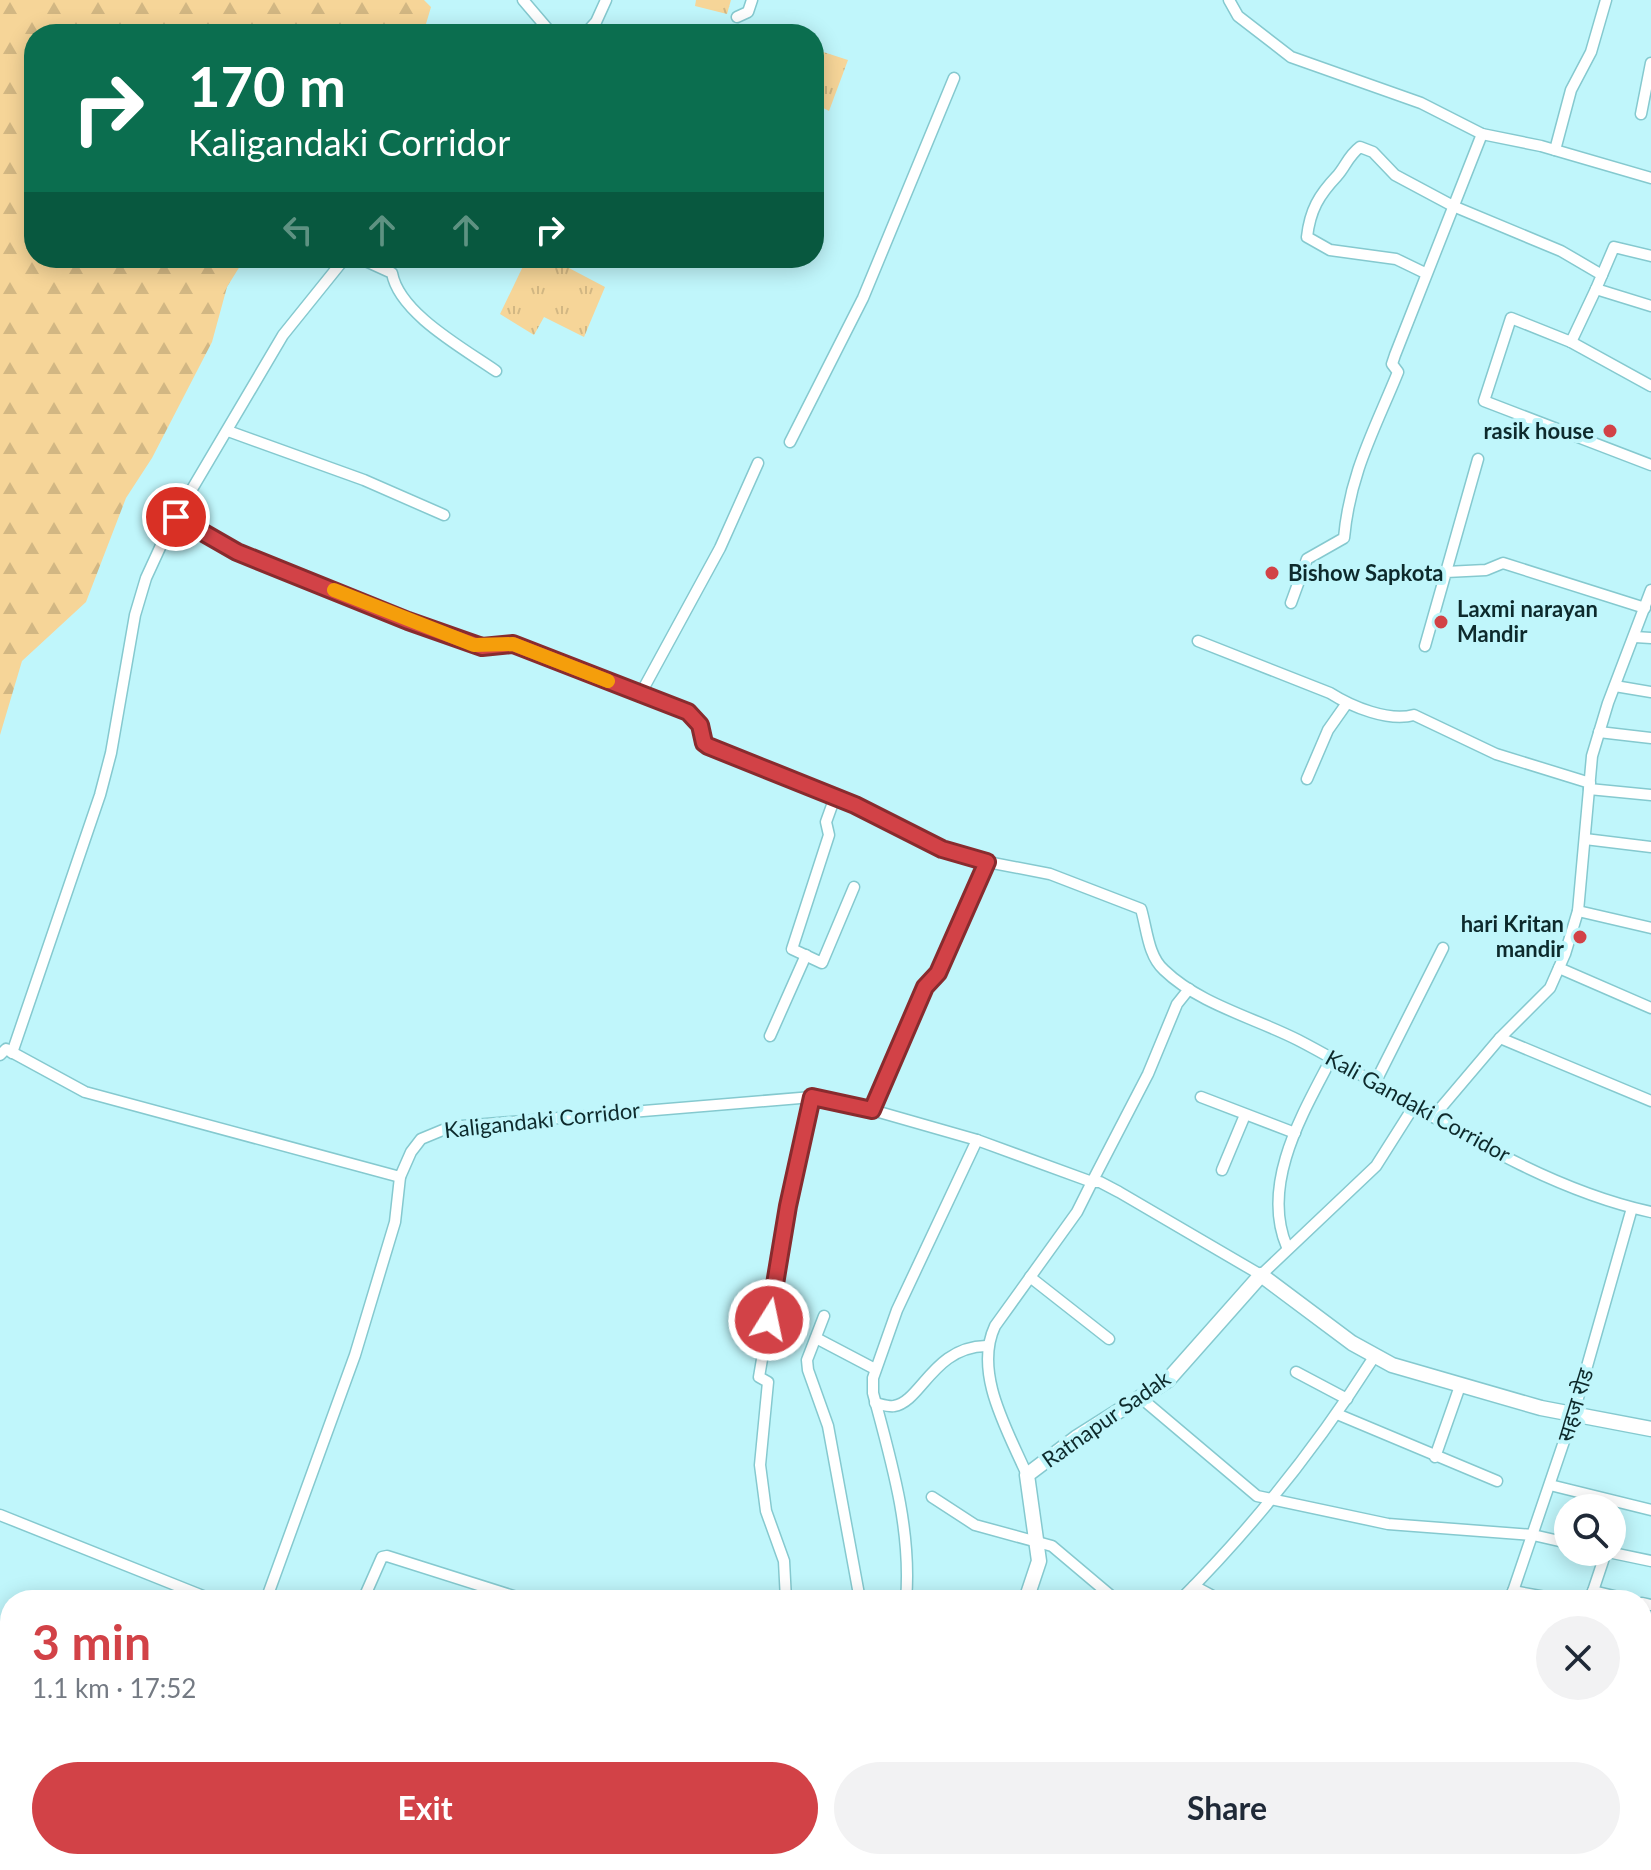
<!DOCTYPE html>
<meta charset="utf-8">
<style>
body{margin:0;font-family:Lato,"Noto Sans Devanagari",sans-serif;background:#f2f2f3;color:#1f2937;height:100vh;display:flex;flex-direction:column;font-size:30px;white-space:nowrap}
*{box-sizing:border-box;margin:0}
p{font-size:26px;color:#747a83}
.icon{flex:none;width:44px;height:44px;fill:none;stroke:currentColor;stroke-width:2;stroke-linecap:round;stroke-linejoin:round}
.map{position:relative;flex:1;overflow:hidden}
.side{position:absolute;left:0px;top:1590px;width:1652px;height:280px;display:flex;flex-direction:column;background:#fff;border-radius:32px 32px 0 0;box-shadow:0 4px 20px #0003}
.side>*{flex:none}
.guide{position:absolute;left:24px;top:24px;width:800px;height:244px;border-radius:32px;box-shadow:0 4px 20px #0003;background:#0b6e4f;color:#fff;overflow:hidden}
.buttons{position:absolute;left:1554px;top:1494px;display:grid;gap:16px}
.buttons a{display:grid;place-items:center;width:72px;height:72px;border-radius:50%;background:#fff;box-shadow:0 4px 20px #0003;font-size:40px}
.pin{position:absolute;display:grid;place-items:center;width:68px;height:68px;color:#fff;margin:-34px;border:4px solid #fff;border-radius:50%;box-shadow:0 2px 8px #0007}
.me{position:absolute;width:88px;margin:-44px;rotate:10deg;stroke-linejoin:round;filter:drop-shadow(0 0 6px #0008)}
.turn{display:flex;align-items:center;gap:28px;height:168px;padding:0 32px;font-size:36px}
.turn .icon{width:104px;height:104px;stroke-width:2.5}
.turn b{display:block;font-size:56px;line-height:68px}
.lanes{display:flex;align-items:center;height:76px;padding:0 32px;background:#0003;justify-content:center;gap:40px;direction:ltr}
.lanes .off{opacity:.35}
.round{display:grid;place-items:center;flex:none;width:84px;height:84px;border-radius:42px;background:#f2f2f3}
.headline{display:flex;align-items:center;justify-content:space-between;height:136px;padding:0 32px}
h1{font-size:48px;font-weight:700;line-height:60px;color:#d24247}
.cta{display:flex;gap:16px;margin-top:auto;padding:16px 32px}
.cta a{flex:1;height:92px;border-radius:48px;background:#d24247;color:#fff;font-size:32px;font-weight:700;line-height:92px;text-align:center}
.cta a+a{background:#f2f2f3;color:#1f2937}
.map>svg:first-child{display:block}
.grass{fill:url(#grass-tufts)}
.forest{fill:url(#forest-firs)}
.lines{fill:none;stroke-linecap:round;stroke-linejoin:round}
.minor-casing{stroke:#85c9cf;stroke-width:13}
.major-casing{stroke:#85c9cf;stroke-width:17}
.minor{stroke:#fff;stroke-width:10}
.major{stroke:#fff;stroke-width:14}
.route-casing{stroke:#882b2e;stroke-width:20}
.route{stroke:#d24247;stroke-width:14}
.slow{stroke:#f59e0b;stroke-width:14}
.poi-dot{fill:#d24247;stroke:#c0f6fb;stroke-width:3}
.labels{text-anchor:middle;stroke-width:8;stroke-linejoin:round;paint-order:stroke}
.poi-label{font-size:22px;font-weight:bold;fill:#0d2a2c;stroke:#c0f6fb;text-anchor:end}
.street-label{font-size:22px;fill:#0d2a2c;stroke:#c0f6fb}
</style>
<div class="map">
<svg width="1651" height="1870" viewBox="0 0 1651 1870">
<defs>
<pattern id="grass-tufts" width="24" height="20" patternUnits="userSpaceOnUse" patternTransform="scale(2)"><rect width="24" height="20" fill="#f6d598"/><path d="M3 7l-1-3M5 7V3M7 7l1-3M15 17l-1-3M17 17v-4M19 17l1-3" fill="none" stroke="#d2b783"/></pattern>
<pattern id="forest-firs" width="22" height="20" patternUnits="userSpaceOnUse" patternTransform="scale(2)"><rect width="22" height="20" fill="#f6d598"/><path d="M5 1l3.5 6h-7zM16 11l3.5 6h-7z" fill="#d2b783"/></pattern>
</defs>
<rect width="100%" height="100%" fill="#c0f6fb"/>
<g class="grass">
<polygon points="696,0 731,0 727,14 695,6"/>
<polygon points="814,49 848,60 829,111 814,103"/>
<polygon points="527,258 550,258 605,287 584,337 544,317 534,335 500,314"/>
</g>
<polygon class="forest" points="0,0 424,0 431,7 423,34 34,34 34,258 245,258 227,287 212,342 152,458 126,498 86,602 22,661 0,735"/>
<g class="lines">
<g class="minor-casing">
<g id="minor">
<polyline points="523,0 552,34"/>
<polyline points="1229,0 1238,16 1291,57 1421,103 1482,134 1541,146 1651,178"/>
<polyline points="737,17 748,12 752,0"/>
<polyline points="585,34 596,22 606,0"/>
<polyline points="1641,114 1651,63"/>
<polyline points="1555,150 1571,90 1591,52 1606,0"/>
<path d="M359,258L392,273C399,313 463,348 496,371"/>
<path d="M1425,273L1396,259L1330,250L1307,237C1310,210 1319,195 1337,176C1346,166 1348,156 1360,147L1373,152L1395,175L1453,206L1561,251L1602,275L1596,289L1651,306"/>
<polyline points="1602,275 1614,247 1651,256"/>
<polyline points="1596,289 1571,342 1511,318 1484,401 1651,465"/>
<polyline points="1571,342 1651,386"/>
<polyline points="228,431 364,480 444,515"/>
<polyline points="790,442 863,298 954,78"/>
<path d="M176,517L237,552L408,621L482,647L513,644L688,712L700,725L704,743L708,746L855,805L942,849L972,859L1050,874L1141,909C1147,929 1148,956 1164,970C1199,1004 1255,1018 1298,1040C1412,1099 1523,1184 1651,1212"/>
<polyline points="1446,572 1478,459"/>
<path d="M1291,603L1307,559L1344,538C1350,473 1374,431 1398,372L1392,364L1395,355L1482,134"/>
<polyline points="1635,637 1651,638"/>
<path d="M1198,641L1330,693C1352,707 1389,722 1414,715L1496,754L1590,783"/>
<polyline points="1425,646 1446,572 1486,570 1503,563 1645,608"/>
<polyline points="1615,686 1651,692"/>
<polyline points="641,693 720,548 758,463"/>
<polyline points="1599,732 1651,738"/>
<polyline points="1307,779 1328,730 1347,703"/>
<polyline points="1589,789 1651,795"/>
<polyline points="835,797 826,822 829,835 792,949 822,963 854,887"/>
<polyline points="1585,839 1651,847"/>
<polyline points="1578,911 1651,928"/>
<polyline points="1559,968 1651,1008"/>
<polyline points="770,1036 806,955"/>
<polyline points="1500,1038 1651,1101"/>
<polyline points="12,1053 100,795 111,753 135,615 146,578 169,528 283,335 345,258"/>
<polyline points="0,1055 6,1049 85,1092 400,1177"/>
<polyline points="1375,1083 1443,948"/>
<polyline points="1201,1097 1295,1133"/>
<polyline points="872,1110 925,987 938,973 987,862"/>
<polyline points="1433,1117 1500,1038 1550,988 1565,954 1578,911 1592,756 1608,703 1651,590"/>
<polyline points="1222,1170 1245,1115"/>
<path d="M1287,1247C1260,1184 1303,1113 1331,1059"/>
<polyline points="1030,1277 1109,1339"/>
<polyline points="824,1316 807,1360 808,1370 828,1426 860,1600"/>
<polyline points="816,1338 875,1369"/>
<polyline points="1296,1372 1347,1399"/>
<polyline points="1141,1398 1257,1496 1388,1524 1533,1535 1568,1543"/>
<path d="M875,1403C880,1404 889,1407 894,1406C921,1402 933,1347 986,1346"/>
<polyline points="1337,1414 1497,1481"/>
<polyline points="1435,1457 1460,1386"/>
<path d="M1027,1475C1008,1431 973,1373 995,1326L1077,1212L1092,1182H1100L1119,1192L1261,1275L1376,1166L1414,1106"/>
<polyline points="1550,1485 1651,1510"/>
<polyline points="932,1497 975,1525 1052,1546 1116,1600"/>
<polyline points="0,1515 213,1600"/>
<polyline points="1608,1552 1651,1561"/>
<polyline points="1194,1586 1220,1600"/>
<polyline points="1513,1591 1562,1600"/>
<polyline points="1593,1591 1631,1600"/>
<polyline points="266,1600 355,1355 395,1222 400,1177 411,1152 421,1139 450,1127 812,1097 872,1110 977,1140 1092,1182 1148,1074 1177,1004 1189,989"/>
<polyline points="363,1600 382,1557 387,1556 526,1600"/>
<polyline points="786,1600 784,1561 766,1511 760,1465 768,1382 759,1377 788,1206 812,1097"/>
<path d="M906,1600C912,1530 891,1460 873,1393V1378L897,1310L977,1140"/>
<path d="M1180,1600C1254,1526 1318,1445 1374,1357"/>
<polyline points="1510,1600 1574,1412 1632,1208"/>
<polyline points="1590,1600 1606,1552"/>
<polyline points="1642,1603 1651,1605"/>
<polyline points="1642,1688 1651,1690"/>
<polyline points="1642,1742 1651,1744"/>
<polyline points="1642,1794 1651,1798"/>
<polyline points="1649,1837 1651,1819"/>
<polyline points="718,1860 736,1870"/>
<polyline points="1098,1860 1114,1870"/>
<polyline points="350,1870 352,1860"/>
<polyline points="692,1870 694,1860"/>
<polyline points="941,1870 949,1860"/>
<polyline points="1264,1870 1269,1860"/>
<polyline points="1430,1870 1433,1860"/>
<polyline points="1558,1870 1560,1860"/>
</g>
</g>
<g class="major-casing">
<g id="major">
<polyline points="1026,1600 1039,1561 1027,1475 1076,1438 1168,1380 1261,1275 1352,1343 1392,1365 1541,1408 1651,1429"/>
<polyline points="0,1771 10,1758"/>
</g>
</g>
<use href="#minor" class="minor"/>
<use href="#major" class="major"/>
</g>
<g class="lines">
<g class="route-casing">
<polyline id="route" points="176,517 237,552 408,621 482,647 513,644 688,712 700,725 704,743 708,746 855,805 942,849 987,862 938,973 925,987 872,1110 812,1097 788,1206 769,1320"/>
</g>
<use href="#route" class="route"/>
<polyline class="slow" points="334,590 474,645 513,644 608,681"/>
</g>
<g class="poi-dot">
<circle cx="1610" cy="431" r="8"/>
<circle cx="1272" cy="573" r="8"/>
<circle cx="1441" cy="622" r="8"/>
<circle cx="1580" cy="937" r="8"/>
</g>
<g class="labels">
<g class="poi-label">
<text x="1594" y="439">rasik house</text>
<text x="1288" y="581" text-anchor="start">Bishow Sapkota</text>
<text x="1457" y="617" text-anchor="start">Laxmi narayan<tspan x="1457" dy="25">Mandir</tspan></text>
<text x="1564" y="932">hari Kritan<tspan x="1564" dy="25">mandir</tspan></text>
</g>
<g class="street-label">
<text transform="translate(1418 1106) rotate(29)" y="8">Kali Gandaki Corridor</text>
<text transform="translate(542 1120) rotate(-6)" y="8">Kaligandaki Corridor</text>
<text transform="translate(1575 1405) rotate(-73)" y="8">सहज रोड</text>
<text transform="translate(1106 1419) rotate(-35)" y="8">Ratnapur Sadak</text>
</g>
</g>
</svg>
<div class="buttons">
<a><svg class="icon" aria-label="search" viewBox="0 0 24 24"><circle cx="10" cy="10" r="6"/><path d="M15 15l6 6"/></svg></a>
</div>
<div class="pin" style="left:176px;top:517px;background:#d93025"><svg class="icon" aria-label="arrive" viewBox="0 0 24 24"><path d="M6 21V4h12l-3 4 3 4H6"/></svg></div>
<svg class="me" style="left:769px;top:1320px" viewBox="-20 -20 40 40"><circle r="17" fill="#d24247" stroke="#fff" stroke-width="3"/><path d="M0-11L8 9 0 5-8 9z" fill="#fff"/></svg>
<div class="guide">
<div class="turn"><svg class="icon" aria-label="right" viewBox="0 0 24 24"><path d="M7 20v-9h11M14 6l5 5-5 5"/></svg><div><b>170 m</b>Kaligandaki Corridor</div></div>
<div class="lanes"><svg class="icon off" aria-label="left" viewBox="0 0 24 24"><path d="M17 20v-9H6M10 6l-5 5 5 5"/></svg><svg class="icon off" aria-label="ahead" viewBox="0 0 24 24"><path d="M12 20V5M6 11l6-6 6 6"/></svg><svg class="icon off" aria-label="ahead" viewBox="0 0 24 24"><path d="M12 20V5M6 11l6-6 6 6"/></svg><svg class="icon" aria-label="right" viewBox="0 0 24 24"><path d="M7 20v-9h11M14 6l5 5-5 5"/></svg></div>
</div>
<section class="side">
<div class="headline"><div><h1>3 min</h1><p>1.1 km · 17:52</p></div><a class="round"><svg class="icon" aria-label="close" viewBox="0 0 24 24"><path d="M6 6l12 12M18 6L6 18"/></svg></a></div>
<div class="cta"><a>Exit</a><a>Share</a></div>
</section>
</div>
